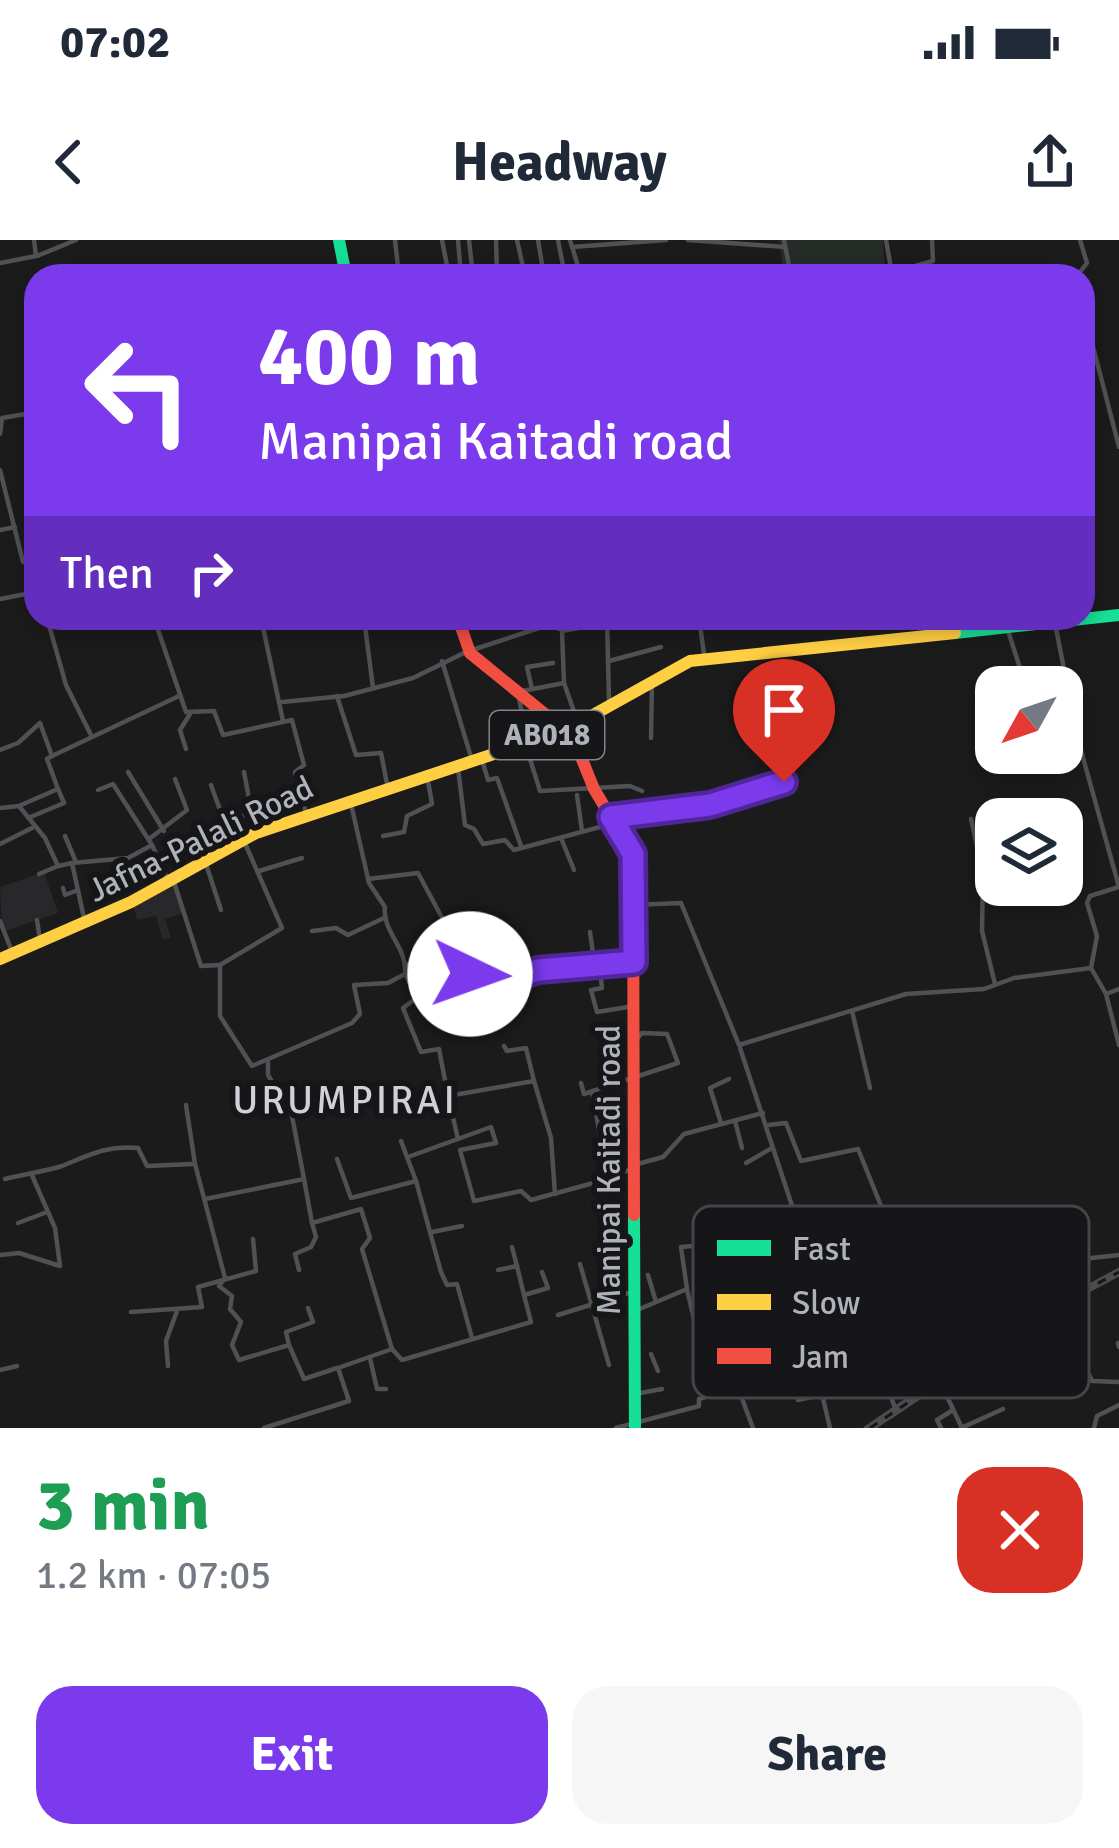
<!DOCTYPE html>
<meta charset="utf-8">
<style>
body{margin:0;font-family:Signika,sans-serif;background:#f6f6f7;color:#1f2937;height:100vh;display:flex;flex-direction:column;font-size:45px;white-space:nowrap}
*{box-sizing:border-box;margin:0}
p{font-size:39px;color:#747a83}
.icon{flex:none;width:66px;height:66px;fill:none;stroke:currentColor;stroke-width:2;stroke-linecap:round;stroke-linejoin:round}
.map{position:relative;height:1188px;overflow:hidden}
.drawer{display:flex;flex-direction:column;background:#fff;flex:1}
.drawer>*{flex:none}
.guide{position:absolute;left:24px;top:24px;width:1071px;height:366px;border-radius:36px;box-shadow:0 6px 18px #0003;background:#7c3aed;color:#fff;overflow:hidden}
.needle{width:78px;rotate:230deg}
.controls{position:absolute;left:975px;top:426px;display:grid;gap:24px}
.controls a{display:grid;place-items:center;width:108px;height:108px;border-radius:24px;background:#fff;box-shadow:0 6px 18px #0003;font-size:60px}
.pin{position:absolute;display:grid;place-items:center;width:102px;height:102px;color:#fff;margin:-123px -51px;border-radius:50% 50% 50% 0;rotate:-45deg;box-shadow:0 0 12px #0007}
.pin .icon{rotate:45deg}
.me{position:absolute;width:132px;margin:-66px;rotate:93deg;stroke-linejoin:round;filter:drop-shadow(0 0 9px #0008)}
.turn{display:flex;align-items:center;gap:42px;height:252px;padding:0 36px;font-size:54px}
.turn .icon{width:156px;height:156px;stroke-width:2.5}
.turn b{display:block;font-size:84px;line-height:102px}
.then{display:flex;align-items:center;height:114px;padding:0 36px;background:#0003;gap:24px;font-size:45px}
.round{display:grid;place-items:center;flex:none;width:126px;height:126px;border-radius:36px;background:#f6f6f7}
.overview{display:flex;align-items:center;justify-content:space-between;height:204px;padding:0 36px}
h1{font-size:72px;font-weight:700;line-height:90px;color:#1e9e55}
.action{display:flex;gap:24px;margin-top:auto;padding:24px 36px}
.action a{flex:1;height:138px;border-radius:36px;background:#7c3aed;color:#fff;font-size:48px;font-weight:700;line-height:138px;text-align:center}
.action a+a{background:#f6f6f7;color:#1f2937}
.status{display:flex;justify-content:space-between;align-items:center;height:84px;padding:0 60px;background:#fff;direction:ltr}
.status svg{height:33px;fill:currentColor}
header{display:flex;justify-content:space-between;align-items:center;height:156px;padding:0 36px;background:#fff;font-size:54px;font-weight:700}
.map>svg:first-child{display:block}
.built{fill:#28282a}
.green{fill:#252b26}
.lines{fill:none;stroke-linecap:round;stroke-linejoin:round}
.street{stroke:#505154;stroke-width:4.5}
.fast{stroke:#16e098;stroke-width:12}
.slow{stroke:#ffcf43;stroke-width:12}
.jam{stroke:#f24e42;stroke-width:12}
.rail-casing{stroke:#4c4c4f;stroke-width:8}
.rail{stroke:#161518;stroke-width:3;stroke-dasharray:9;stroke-linecap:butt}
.route-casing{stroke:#51269a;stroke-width:30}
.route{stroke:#7c3aed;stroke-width:21}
.labels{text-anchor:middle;stroke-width:12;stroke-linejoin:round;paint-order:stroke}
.shield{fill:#161518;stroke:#80838a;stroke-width:3}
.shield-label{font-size:30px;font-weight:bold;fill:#aeb2bb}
.street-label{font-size:33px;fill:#aeb2bb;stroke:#161518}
.quarter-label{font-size:39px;letter-spacing:3px;fill:#cfd1d7;stroke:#161518}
.key{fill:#161518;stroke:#444449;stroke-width:3}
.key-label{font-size:33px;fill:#aeb2bb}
</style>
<div class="status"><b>07:02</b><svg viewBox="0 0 49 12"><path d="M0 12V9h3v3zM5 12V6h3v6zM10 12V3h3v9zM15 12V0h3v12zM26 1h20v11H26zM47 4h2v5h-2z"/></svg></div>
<header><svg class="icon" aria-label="back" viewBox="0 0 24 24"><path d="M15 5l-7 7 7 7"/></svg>Headway<svg class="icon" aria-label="share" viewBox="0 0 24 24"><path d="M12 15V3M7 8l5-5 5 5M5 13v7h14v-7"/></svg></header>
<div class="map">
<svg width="1119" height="1188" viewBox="0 0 1119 1188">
<rect width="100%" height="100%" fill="#1b1b1c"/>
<g class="built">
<polygon points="44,632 58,673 2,692 0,647"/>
<polygon points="174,638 184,673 165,679 171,698 163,700 156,676 137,680 132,660"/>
</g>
<polygon class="green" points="779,0 883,0 885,36 784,36"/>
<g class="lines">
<g class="street">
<polyline points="395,0 399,36"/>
<polyline points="442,0 449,36"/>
<polyline points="458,0 461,36"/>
<polyline points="469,0 473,36"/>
<polyline points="496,0 497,36"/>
<polyline points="517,0 525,36"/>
<polyline points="538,0 544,36"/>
<polyline points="558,0 565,36"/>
<polyline points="570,0 581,36"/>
<polyline points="688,0 785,7"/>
<polyline points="784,0 791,36"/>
<polyline points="572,7 666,0"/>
<polyline points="37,16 76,0"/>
<polyline points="0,23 36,16 34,0"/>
<polyline points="894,32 933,21 932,0"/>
<polyline points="308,36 345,28"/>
<polyline points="847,36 892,34 886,0"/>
<polyline points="1077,36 1087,23 1080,0"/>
<polyline points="1083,68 1119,207"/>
<polyline points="0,194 2,178 25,174 36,209"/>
<polyline points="0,230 23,322 31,322 36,341"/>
<polyline points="0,290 15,287"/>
<polyline points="0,359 36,352"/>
<polyline points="47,378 66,445 91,495"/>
<polyline points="154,378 186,472 214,471 223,495 292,480 304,525 295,532 306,573"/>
<polyline points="261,378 283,481"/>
<polyline points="364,378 373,448"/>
<polyline points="607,378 609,460"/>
<polyline points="699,378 704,414"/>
<polyline points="1004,378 1026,447"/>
<polyline points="1055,383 1077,496 1119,647 1090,656 1087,663 1097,696 1091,728 1106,754 1119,805"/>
<polyline points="469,411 548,385 560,389"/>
<polyline points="442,421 471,517"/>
<polyline points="609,421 661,407"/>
<polyline points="532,449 527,427 553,423"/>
<polyline points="522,451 564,443"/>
<polyline points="337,456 356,515 381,513 387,544"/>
<polyline points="519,458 527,500"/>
<polyline points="282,462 344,456 413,438 468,411"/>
<polyline points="577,480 564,443 562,391 584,387"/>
<polyline points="651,498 652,443"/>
<polyline points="525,503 540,551 630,546 642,551"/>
<polyline points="186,509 180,490 190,474"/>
<polyline points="0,510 18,503 40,483 52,516 179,456"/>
<polyline points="482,520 488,540 497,538 521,606"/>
<polyline points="458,528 465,585 474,589 483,604 505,600 514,610 615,583"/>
<polyline points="128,532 164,591"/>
<polyline points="244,532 255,590"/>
<polyline points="211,545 224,581 250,574"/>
<polyline points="98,550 113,544 152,605"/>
<polyline points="577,555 582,591"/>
<polyline points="21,565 58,549 47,519 52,516"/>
<polyline points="0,568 19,566 45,598 58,626 72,623"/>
<polyline points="611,577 710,565 784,542"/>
<polyline points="28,578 64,563 58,549"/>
<polyline points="971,579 983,634 982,691 995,744"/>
<polyline points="65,596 76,622"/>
<polyline points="383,596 404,592 407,576 432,564 427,535"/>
<polyline points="561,598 574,630"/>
<polyline points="149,599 187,570 175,539"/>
<polyline points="0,604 32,588"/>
<polyline points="206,624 221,670"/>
<polyline points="259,631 302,618"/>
<polyline points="39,634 58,626"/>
<polyline points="368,639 418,633 455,702"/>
<path d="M174,642L201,726L220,725V776L252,826L352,783L360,774L354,745L388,743L405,734C408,708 382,692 385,667L369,643L351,564"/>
<polyline points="63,648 65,655 78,650"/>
<polyline points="634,665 681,663 739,805 906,754 984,749 1014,738 1091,728"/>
<polyline points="84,678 72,623 128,618 152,605 167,638"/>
<polyline points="37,680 40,700"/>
<polyline points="0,681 11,709"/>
<polyline points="312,691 336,688 348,695 384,678"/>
<polyline points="590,692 595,728"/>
<polyline points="220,725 282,688 244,601"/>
<polyline points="406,725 428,715 448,745 475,732 491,745 538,730 634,722"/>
<polyline points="600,730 602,748 591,750 597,772 634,766"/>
<polyline points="405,734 418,757 403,768 421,812 439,809 448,856"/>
<polyline points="1106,754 1119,749"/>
<polyline points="852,771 870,848"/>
<polyline points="504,806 507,811 526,808 534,841"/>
<polyline points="740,808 803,999 817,1004 829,1037 848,1035 895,1168"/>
<polyline points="581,843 584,854 678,823 667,794 642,793 635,801"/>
<polyline points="592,851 608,939 631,929"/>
<polyline points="186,865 195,924 225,1038 219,1046 232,1056 230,1069 241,1082 232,1105 239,1120 289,1105 286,1092 313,1082 308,1068"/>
<polyline points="735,881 742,908"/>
<polyline points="721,883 710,848 729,839"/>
<polyline points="768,885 786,883 801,921 858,909 888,983 931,971 948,992 970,988 977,994"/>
<polyline points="458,899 448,856 534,841 551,898 555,954"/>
<polyline points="401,901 416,941"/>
<polyline points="408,917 491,887 496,903 460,910 474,961 521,951 531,960 608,939"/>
<polyline points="337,919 351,958 416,941 441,1032 447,1045 457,1044 472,1098"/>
<polyline points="746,923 772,908"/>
<polyline points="634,925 663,917 684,894 763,873"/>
<path d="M5,939C24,934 47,931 62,926C89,915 107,905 138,908L147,926L193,924"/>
<polyline points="304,939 312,983 361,969 370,998 362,1009 392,1109"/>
<polyline points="205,959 304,939 292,876 268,835 268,822"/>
<polyline points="18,983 47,972"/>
<polyline points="432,992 462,986"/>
<polyline points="512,1007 517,1026"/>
<polyline points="0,1015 19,1013 60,1026 55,988 31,933"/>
<polyline points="580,1024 609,1125"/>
<polyline points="732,1028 747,1024"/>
<polyline points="299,1030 295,1014 311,1007 316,997 312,983"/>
<polyline points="498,1030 517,1026 524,1055"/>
<polyline points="648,1035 656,1062"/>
<polyline points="996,1035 991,1007 1003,998 1021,1001 1029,1028"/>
<polyline points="687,1050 697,1091"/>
<polyline points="902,1070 935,1147"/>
<polyline points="635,1071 687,1049 681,1007 739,1002 763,1086"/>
<polyline points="760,1071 778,1068 795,1126 872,1106"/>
<polyline points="131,1072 202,1067 198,1047 256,1031 253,999"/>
<polyline points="558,1075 635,1051"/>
<polyline points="830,1075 860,1066"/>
<polyline points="865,1081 916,1066"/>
<polyline points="840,1083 849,1112"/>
<polyline points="726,1084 761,1077"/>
<polyline points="815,1089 863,1076"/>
<polyline points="1118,1103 1119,1107"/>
<polyline points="289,1105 304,1139 337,1128"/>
<polyline points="985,1113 999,1132 1058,1122 1078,1112 1092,1141 1119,1142"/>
<polyline points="651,1114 658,1131"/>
<polyline points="370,1118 377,1149 386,1149"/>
<polyline points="831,1118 841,1150"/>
<polyline points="168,1126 166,1101 177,1071"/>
<polyline points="861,1126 926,1105 916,1066 963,1051"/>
<polyline points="0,1130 17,1126"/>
<polyline points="710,1135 731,1129 753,1188"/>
<polyline points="811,1135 817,1155"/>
<polyline points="941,1144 962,1188"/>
<polyline points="635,1154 662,1149"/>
<polyline points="822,1154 830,1188"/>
<polyline points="798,1160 845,1149"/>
<polyline points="890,1177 985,1113 963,1051 996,1035 1005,1043 1038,1024 1119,1015"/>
<polyline points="264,1188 349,1161 338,1128 392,1109 402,1120 531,1082 524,1055 548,1048 542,1032"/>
<polyline points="616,1188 699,1166 699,1159 738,1147"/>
<polyline points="866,1188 932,1143"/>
<polyline points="941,1188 937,1180 953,1170"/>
<polyline points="961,1188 1003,1169"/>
<polyline points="1094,1188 1097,1176 1119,1165"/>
</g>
<g class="fast">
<polyline points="339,0 346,36"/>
<polyline points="955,393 1119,375"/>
<polyline points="634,975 635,1188"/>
</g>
<polyline class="slow" points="0,719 131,662 256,593 566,490 690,421 955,393"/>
<polyline class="jam" points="458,378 470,413 573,497 594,549 633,614 634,975"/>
<g class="rail-casing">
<polyline id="rail" points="870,1188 1035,1077 1119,1032"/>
</g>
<use href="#rail" class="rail"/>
</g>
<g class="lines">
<g class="route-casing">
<polyline id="route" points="470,734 479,733 490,746 538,730 634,722 633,614 611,577 710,565 784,542"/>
</g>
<use href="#route" class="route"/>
</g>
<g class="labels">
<rect class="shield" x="490" y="471" width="114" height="48" rx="9"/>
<g class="shield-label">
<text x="547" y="505">AB018</text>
</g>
<g class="street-label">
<text transform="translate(200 598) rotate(-26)" y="12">Jafna-Palali Road</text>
<text transform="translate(608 930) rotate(-90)" y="12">Manipai Kaitadi road</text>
</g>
<g class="quarter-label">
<text x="345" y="873">URUMPIRAI</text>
</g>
</g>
<rect x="693" y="966" width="396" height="192" rx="18" class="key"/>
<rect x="717" y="1000" width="54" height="16" fill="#16e098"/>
<rect x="717" y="1054" width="54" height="16" fill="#ffcf43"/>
<rect x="717" y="1108" width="54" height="16" fill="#f24e42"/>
<g class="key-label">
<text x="792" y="1020">Fast</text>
<text x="792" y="1074">Slow</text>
<text x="792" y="1128">Jam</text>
</g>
</svg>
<div class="controls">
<a><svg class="needle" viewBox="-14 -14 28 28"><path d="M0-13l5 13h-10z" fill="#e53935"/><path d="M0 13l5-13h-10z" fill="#747a83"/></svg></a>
<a><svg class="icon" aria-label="layers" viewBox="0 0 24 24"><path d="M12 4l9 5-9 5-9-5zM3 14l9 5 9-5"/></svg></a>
</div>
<div class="pin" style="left:784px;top:542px;background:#d93025"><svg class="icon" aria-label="arrive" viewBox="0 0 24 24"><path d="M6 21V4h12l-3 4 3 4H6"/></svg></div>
<svg class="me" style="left:470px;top:734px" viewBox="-20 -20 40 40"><circle r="19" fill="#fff"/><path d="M0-13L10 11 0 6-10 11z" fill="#7c3aed"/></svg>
<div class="guide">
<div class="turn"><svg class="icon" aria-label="left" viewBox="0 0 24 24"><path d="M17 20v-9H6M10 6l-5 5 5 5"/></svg><div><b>400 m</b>Manipai Kaitadi road</div></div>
<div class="then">Then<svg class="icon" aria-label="right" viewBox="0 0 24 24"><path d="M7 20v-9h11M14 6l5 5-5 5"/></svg></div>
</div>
</div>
<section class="drawer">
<div class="overview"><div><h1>3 min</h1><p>1.2 km · 07:05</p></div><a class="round" style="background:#d93025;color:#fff"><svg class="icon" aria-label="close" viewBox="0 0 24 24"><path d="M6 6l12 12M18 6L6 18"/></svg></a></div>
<div class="action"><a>Exit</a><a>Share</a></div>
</section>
